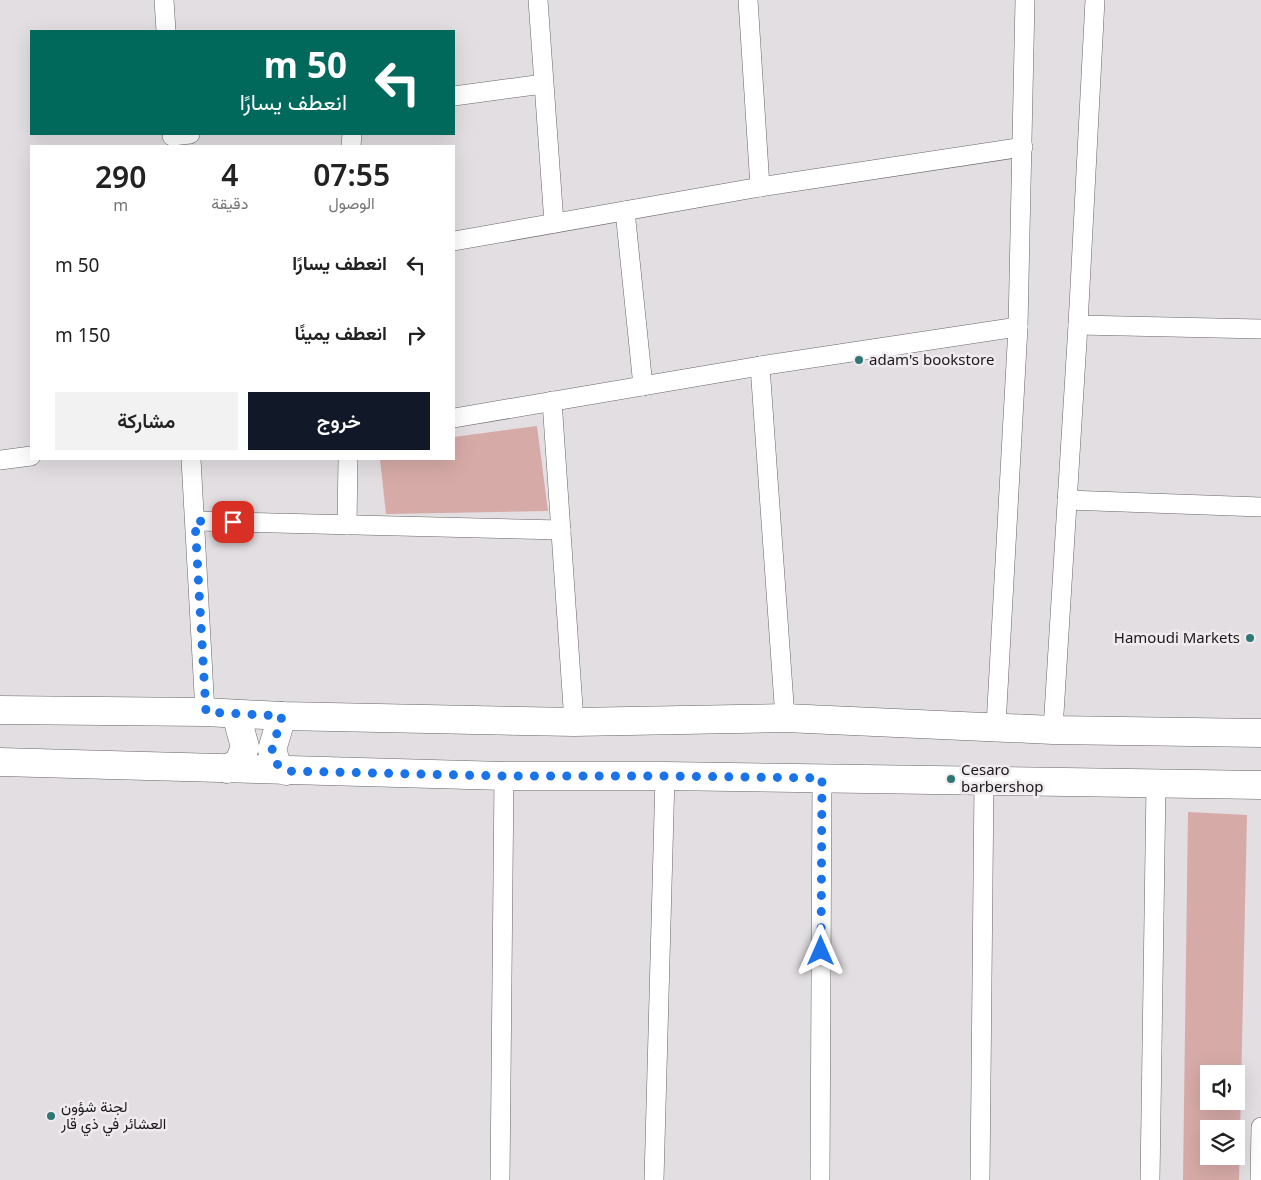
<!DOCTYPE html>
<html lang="ar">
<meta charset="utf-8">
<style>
body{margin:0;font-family:"Noto Sans",Vazirmatn,sans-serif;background:#f2f2f2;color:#222;direction:rtl;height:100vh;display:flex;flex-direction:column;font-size:19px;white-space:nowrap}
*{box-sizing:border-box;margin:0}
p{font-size:16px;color:#767676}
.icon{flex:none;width:28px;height:28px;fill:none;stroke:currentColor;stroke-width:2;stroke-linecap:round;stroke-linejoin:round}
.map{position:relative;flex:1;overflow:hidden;direction:ltr}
.panel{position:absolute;left:30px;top:145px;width:425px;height:315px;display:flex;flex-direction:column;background:#fff;border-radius:0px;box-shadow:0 5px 20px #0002;direction:rtl}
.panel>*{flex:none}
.guide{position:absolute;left:30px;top:30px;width:425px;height:105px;border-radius:0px;box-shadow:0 5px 20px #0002;direction:rtl;background:#00695c;color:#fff;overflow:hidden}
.tools{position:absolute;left:1200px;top:1065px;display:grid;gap:10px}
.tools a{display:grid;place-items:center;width:45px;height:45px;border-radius:0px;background:#fff;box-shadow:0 5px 20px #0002;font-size:25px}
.pin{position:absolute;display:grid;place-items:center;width:42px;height:42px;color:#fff;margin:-21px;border-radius:10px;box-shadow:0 2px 8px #0006}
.me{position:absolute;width:55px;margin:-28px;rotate:0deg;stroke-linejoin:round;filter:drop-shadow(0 0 4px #0008)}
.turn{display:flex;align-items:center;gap:18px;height:105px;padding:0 25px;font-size:22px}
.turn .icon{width:65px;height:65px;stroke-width:2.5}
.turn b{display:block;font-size:35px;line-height:42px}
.eta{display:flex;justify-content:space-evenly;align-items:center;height:85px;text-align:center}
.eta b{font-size:30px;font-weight:600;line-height:35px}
.cta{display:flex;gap:10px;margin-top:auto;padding:10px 25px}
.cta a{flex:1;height:58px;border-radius:0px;background:#111827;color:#fff;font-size:20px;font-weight:600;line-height:58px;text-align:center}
.cta a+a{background:#f2f2f2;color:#222}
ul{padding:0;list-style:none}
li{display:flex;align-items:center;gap:15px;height:70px;padding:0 25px}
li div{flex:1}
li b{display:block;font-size:19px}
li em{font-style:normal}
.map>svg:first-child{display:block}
.green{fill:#d6aaa7;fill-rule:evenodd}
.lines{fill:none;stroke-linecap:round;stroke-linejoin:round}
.street-casing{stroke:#686568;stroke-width:20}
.secondary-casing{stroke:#686568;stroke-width:29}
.street{stroke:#fff;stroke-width:19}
.secondary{stroke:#fff;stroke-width:28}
.route{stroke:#1a73e8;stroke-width:9;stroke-dasharray:0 16.2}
.poi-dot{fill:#2d7775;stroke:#efebef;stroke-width:2}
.labels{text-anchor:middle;stroke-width:5;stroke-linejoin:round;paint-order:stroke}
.poi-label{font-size:15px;fill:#1b191a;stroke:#efebef;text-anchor:start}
</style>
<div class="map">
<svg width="1261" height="1180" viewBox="0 0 1261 1180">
<rect width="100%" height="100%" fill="#e2dee1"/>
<g class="green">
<polygon points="537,426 548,511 386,514 380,459 454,459 454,437"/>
<path d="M1188,812L1247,815L1239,1180H1183ZM1209,1074H1236V1101H1209ZM1209,1129H1236V1156H1209Z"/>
</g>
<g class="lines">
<g class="street-casing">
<g id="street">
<polyline points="164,0 166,31"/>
<polyline points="538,0 554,223"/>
<polyline points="748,0 760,187"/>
<polyline points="454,96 543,84"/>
<polyline points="172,136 190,134"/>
<polyline points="351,146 352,134"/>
<polyline points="625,211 643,386"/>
<polyline points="454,241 760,187 1023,147"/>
<polyline points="1078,325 1261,329"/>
<polyline points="760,366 785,718"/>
<polyline points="552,401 574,722"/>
<polyline points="454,418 760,366 1018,327"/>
<polyline points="191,459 205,712"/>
<polyline points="0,460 31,456"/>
<polyline points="1067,500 1261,507"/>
<polyline points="195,521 561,530"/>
<polyline points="347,525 348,459"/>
<polyline points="996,726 1018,327 1025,0"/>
<polyline points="1053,730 1078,325 1095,0"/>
<polyline points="500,1180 504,776"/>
<polyline points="654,1180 665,776"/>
<polyline points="820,1180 822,779"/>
<polyline points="980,1180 984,781"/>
<polyline points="1150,1180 1156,784"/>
<polyline points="1260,1180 1261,1127"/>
</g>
</g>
<g class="secondary-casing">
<g id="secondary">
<polyline points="0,710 205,712 282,716 574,722 785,718 1053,730 1261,733"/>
<polyline points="282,716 272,750 277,765 286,771"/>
<polyline points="0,762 504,776 665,776 1261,785"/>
<polyline points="227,769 239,762 245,747 236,714"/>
</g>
</g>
<use href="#street" class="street"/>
<use href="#secondary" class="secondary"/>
</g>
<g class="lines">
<polyline class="route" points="233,522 195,521 206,712 282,716 272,750 277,764 286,771 504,776 665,776 822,778 821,951"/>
</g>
<g class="poi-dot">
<circle cx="859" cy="360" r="5"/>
<circle cx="1250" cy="638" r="5"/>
<circle cx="951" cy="779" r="5"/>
<circle cx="51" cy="1116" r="5"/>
</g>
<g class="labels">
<g class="poi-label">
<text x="869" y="365">adam's bookstore</text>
<text x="1240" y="643" text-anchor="end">Hamoudi Markets</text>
<text x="961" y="775">Cesaro<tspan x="961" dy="17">barbershop</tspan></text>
<text x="61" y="1112">لجنة شؤون<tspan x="61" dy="17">العشائر في ذي قار</tspan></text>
</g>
</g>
</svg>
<div class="tools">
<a><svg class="icon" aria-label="sound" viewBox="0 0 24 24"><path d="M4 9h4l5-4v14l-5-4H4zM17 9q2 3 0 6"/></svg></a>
<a><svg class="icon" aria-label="layers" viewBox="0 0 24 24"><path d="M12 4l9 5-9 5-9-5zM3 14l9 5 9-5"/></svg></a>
</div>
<div class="pin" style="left:233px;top:522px;background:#d93025"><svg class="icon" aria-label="arrive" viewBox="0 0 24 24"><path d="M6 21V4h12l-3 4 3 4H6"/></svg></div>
<svg class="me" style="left:821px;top:951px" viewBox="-20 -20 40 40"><path d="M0-17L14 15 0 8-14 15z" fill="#1a73e8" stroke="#fff" stroke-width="4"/></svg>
<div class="guide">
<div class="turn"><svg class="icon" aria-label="left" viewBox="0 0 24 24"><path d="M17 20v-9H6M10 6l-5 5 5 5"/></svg><div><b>50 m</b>انعطف يسارًا</div></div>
</div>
<section class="panel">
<div class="eta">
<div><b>07:55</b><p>الوصول</p></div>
<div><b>4</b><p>دقيقة</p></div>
<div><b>290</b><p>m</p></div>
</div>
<ul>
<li><svg class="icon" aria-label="left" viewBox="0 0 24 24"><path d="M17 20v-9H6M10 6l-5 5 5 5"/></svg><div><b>انعطف يسارًا</b></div><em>50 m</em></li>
<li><svg class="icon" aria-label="right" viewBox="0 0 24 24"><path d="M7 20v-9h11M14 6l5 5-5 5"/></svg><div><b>انعطف يمينًا</b></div><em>150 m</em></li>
</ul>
<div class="cta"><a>خروج</a><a>مشاركة</a></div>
</section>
</div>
